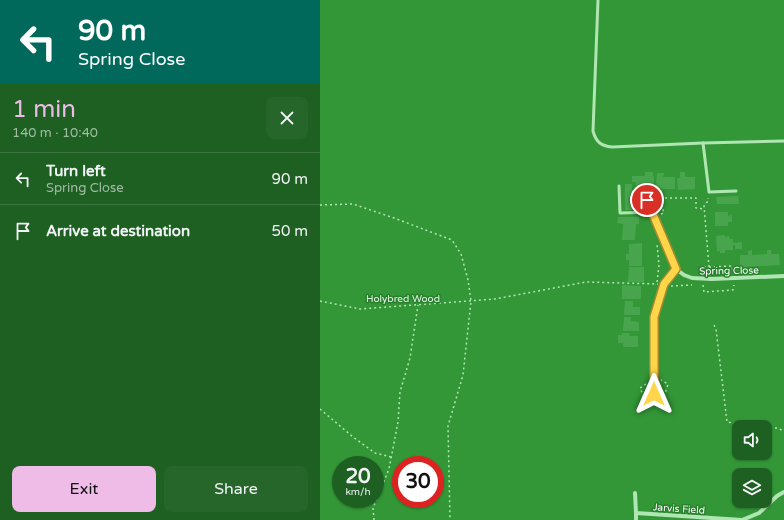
<!DOCTYPE html>
<meta charset="utf-8">
<style>
body{margin:0;font-family:"Varela Round",sans-serif;background:#26662a;color:#f1f3f6;height:100vh;display:flex;flex-direction:column;font-size:15px;white-space:nowrap}
*{box-sizing:border-box;margin:0}
p{font-size:13px;color:#a1bba5}
.icon{flex:none;width:22px;height:22px;fill:none;stroke:currentColor;stroke-width:2;stroke-linecap:round;stroke-linejoin:round}
.map{position:relative;flex:1;overflow:hidden}
.details{display:flex;flex-direction:column;background:#1e6022;width:320px}
.details>*{flex:none}
.banner{background:#00695c;color:#fff;overflow:hidden}
.fabs{position:absolute;left:412px;top:420px;display:grid;gap:8px}
.fabs a{display:grid;place-items:center;width:40px;height:40px;border-radius:8px;background:#1e6022;box-shadow:0 1px 3px #0004;font-size:20px}
.speed{position:absolute;left:12px;top:456px;display:flex;gap:8px;font-size:20px;font-weight:700;text-align:center}
.speed>*{display:grid;place-content:center;width:52px;height:52px;border-radius:50%;background:#1e6022;box-shadow:0 1px 3px #0004;line-height:1}
.speed small{font-size:10px;font-weight:400}
.speed .limit{border:6px solid #d22;background:#fff;color:#111}
.pin{position:absolute;display:grid;place-items:center;width:34px;height:34px;color:#fff;margin:-17px;border:2px solid #fff;border-radius:50%;box-shadow:0 1px 4px #0007}
.me{position:absolute;width:44px;margin:-22px;rotate:0deg;stroke-linejoin:round;filter:drop-shadow(0 0 3px #0008)}
.turn{display:flex;align-items:center;gap:14px;height:84px;padding:0 12px;font-size:18px}
.turn .icon{width:52px;height:52px;stroke-width:2.5}
.turn b{display:block;font-size:28px;line-height:34px}
.round{display:grid;place-items:center;flex:none;width:42px;height:42px;border-radius:8px;background:#26662a}
.head{display:flex;align-items:center;justify-content:space-between;height:68px;padding:0 12px}
h1{font-size:24px;font-weight:600;line-height:30px;color:#efbbe7}
.button{display:flex;gap:8px;margin-top:auto;padding:8px 12px}
.button a{flex:1;height:46px;border-radius:8px;background:#efbbe7;color:#111;font-size:16px;font-weight:600;line-height:46px;text-align:center}
.button a+a{background:#26662a;color:#f1f3f6}
ul{padding:0;list-style:none}
li{display:flex;align-items:center;gap:12px;height:52px;padding:0 12px;border-top:1px solid #3c7540}
li div{flex:1}
li b{display:block;font-size:15px}
li em{font-style:normal}
main{display:flex;flex:1;min-height:0}
.map>svg:first-child{display:block}
.green{fill:#339737;fill-rule:evenodd}
.building{fill:#49a54d}
.lines{fill:none;stroke-linecap:round;stroke-linejoin:round}
.path{stroke:#b0e6b2;stroke-width:1.5;stroke-dasharray:2 3;stroke-linecap:butt}
.lane{stroke:#b0e6b2;stroke-width:3}
.street{stroke:#b0e6b2;stroke-width:4}
.route-casing{stroke:#a68a30;stroke-width:10}
.route{stroke:#ffd54a;stroke-width:7}
.labels{text-anchor:middle;stroke-width:3;stroke-linejoin:round;paint-order:stroke}
.street-label{font-size:10px;fill:#fff;stroke:#28802d}
.park-label{font-size:10px;fill:#e4f9e5;stroke:#28802d}
</style>
<main>
<section class="details">
<div class="banner">
<div class="turn"><svg class="icon" aria-label="left" viewBox="0 0 24 24"><path d="M17 20v-9H6M10 6l-5 5 5 5"/></svg><div><b>90 m</b>Spring Close</div></div>
</div>
<div class="head"><div><h1>1 min</h1><p>140 m · 10:40</p></div><a class="round"><svg class="icon" aria-label="close" viewBox="0 0 24 24"><path d="M6 6l12 12M18 6L6 18"/></svg></a></div>
<ul>
<li><svg class="icon" aria-label="left" viewBox="0 0 24 24"><path d="M17 20v-9H6M10 6l-5 5 5 5"/></svg><div><b>Turn left</b><p>Spring Close</p></div><em>90 m</em></li>
<li><svg class="icon" aria-label="arrive" viewBox="0 0 24 24"><path d="M6 21V4h12l-3 4 3 4H6"/></svg><div><b>Arrive at destination</b></div><em>50 m</em></li>
</ul>
<div class="button"><a>Exit</a><a>Share</a></div>
</section>
<div class="map">
<svg width="464" height="520" viewBox="0 0 464 520">
<rect width="100%" height="100%" fill="#28802d"/>
<path class="green" d="M0,0H464V520H0ZM419,427H445V453H419ZM21,465H55V499H21ZM81,465H115V499H81ZM419,475H445V501H419Z"/>
<g class="building">
<polygon points="325,172 333,172 333,176 334,176 334,188 316,188 316,182 312,182 312,176 325,176"/>
<polygon points="360,172 365,172 365,177 375,177 375,189 358,190 357,178 360,178"/>
<polygon points="337,173 344,173 343,177 355,177 355,189 336,189"/>
<rect x="305" y="184" width="7" height="26"/>
<polygon points="418,196 419,204 397,204 396,197"/>
<polygon points="395,212 408,212 408,216 412,215 412,222 408,222 408,226 395,226"/>
<polygon points="298,217 319,217 319,224 316,224 315,240 302,240 303,224 297,223"/>
<polygon points="405,235 405,237 409,236 410,239 413,239 413,243 422,242 422,249 415,249 415,245 413,245 413,250 405,250 405,253 400,253 400,251 397,251 396,236"/>
<polygon points="322,243 322,266 309,266 309,260 306,260 306,254 309,254 309,244"/>
<polygon points="432,250 432,255 447,254 447,250 451,250 451,254 459,254 460,265 420,267 420,255 428,255 428,251"/>
<polygon points="309,267 324,267 324,282 308,282"/>
<polygon points="302,285 321,286 321,299 302,299"/>
<polygon points="305,301 313,301 313,307 320,307 320,315 304,315"/>
<polygon points="304,317 311,317 311,321 319,322 319,331 303,331"/>
<polygon points="302,333 310,333 309,336 318,336 318,347 303,347 303,343 298,343 298,335 302,335"/>
</g>
<g class="lines">
<g class="path">
<polyline points="332,198 338,196 339,198"/>
<polyline points="0,205 33,204 74,218 132,240 141,254 148,280 151,301 143,375 128,426 130,520"/>
<polyline points="341,214 344,213 339,198 376,198 376,208 384,209"/>
<polyline points="389,267 412,266 413,271"/>
<polyline points="384,272 384,267 389,267 384,206 388,201 388,198"/>
<polyline points="337,282 339,265 337,244"/>
<polyline points="383,285 384,292 413,290 414,285"/>
<polyline points="351,286 372,285"/>
<polyline points="0,301 40,309 175,299 266,282 338,284"/>
<polyline points="394,325 396,329 407,422 438,427"/>
<polyline points="326,384 320,388 324,397 328,396"/>
<polyline points="340,395 344,397 348,384 341,380"/>
<polyline points="0,409 33,437 55,453 71,457"/>
<polyline points="445,428 457,428 464,431"/>
<polyline points="54,520 53,508 69,469 78,422 80,392 90,358 98,305"/>
</g>
<g class="lane">
<path d="M278,0L273,131C276,142 281,146 292,147L383,143L464,141"/>
<polyline points="383,143 389,192 416,191"/>
<polyline points="299,186 300,213 332,212"/>
</g>
<g class="street">
<polyline points="327,200 356,269 364,275 372,278 392,279 464,276"/>
<polyline points="334,394 334,317 344,284 356,269"/>
<polyline points="315,493 316,513 422,520 439,513 457,496 464,492"/>
<polyline points="316,520 316,513"/>
</g>
</g>
<g class="lines">
<g class="route-casing">
<polyline id="route" points="327,200 356,269 344,284 334,317 334,394"/>
</g>
<use href="#route" class="route"/>
</g>
<g class="labels">
<g class="street-label">
<text transform="translate(409 270) rotate(-1)" y="4">Spring Close</text>
<text transform="translate(359 508) rotate(4)" y="4">Jarvis Field</text>
</g>
<g class="park-label">
<text x="83" y="302">Holybred Wood</text>
</g>
</g>
</svg>
<div class="fabs">
<a><svg class="icon" aria-label="sound" viewBox="0 0 24 24"><path d="M4 9h4l5-4v14l-5-4H4zM17 9q2 3 0 6"/></svg></a>
<a><svg class="icon" aria-label="layers" viewBox="0 0 24 24"><path d="M12 4l9 5-9 5-9-5zM3 14l9 5 9-5"/></svg></a>
</div>
<div class="speed"><div>20<small>km/h</small></div><div class="limit">30</div></div>
<div class="pin" style="left:327px;top:200px;background:#d93025"><svg class="icon" aria-label="arrive" viewBox="0 0 24 24"><path d="M6 21V4h12l-3 4 3 4H6"/></svg></div>
<svg class="me" style="left:334px;top:394px" viewBox="-20 -20 40 40"><path d="M0-17L14 15 0 8-14 15z" fill="#ffd54a" stroke="#fff" stroke-width="4"/></svg>
</div>
</main>
